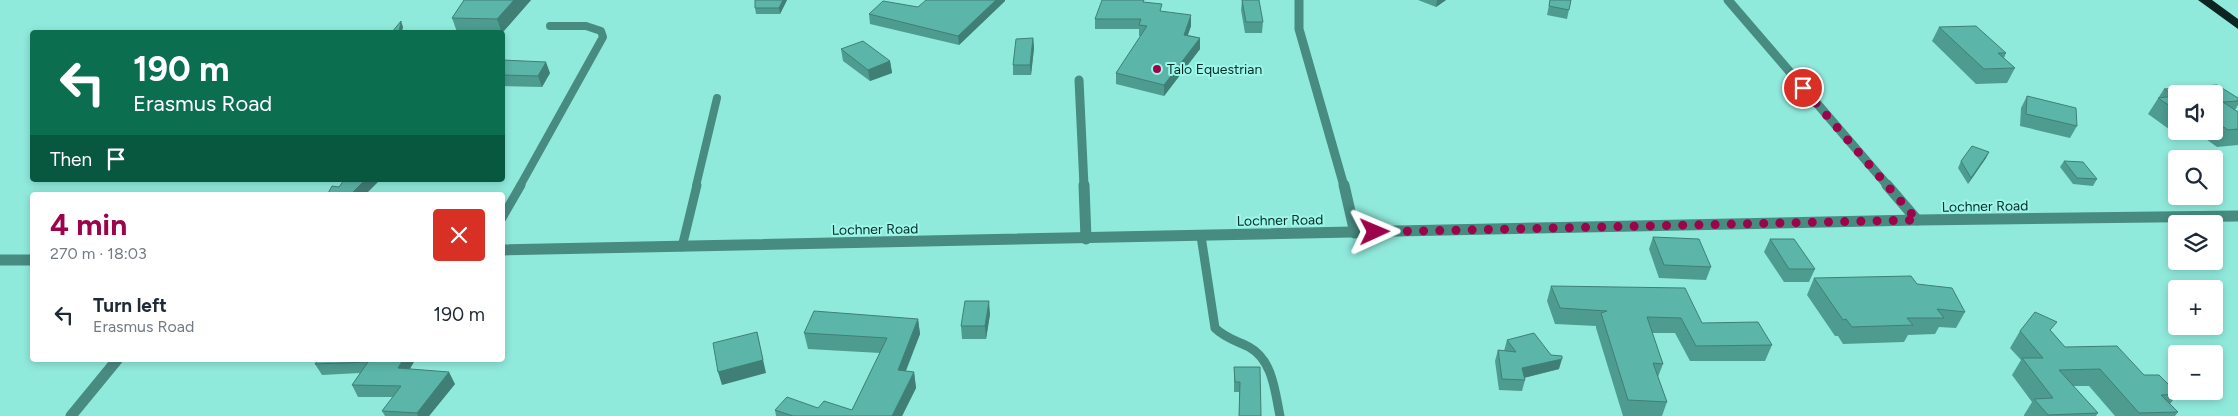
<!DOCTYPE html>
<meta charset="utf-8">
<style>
body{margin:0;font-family:Figtree,sans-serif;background:#f6f6f7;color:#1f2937;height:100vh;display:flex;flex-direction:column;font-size:19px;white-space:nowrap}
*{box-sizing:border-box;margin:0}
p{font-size:16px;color:#747a83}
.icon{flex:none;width:28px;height:28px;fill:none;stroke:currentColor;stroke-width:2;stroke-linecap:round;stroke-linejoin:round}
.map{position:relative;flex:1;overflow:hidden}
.side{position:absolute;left:30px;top:192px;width:475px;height:170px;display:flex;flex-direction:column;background:#fff;border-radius:5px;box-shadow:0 2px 8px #0003}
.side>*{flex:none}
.guide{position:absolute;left:30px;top:30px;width:475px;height:152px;border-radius:5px;box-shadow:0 2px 8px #0003;background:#0b6e4f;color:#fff;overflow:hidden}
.fabs{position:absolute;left:2168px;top:85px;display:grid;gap:10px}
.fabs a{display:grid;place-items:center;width:55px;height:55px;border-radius:5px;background:#fff;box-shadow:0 2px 8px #0003;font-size:25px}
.pin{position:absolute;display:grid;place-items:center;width:42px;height:42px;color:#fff;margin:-21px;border:2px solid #fff;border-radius:50%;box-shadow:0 1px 5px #0007}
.me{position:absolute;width:55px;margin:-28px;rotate:89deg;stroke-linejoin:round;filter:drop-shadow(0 0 4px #0008)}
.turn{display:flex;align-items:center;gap:18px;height:105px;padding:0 20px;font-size:22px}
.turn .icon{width:65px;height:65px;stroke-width:2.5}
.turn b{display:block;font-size:35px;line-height:42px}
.then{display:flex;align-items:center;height:48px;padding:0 20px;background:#0003;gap:10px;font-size:19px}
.round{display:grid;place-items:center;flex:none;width:52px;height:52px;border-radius:5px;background:#f6f6f7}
.summary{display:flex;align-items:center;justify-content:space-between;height:85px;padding:0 20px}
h1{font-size:30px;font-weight:700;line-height:38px;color:#9d034b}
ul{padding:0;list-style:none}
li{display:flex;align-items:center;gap:15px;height:75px;padding:0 20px}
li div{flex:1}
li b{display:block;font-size:19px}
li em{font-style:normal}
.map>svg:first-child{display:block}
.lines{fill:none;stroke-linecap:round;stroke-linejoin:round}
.service-far1{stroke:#488b81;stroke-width:8}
.service{stroke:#488b81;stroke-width:9}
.minor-far1{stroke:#488b81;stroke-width:9}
.minor{stroke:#488b81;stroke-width:11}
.motorway{fill:#0c2521;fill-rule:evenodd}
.wall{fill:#4e9c90}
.shaded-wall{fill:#407f76}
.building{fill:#5bb5a8;stroke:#407f76}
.route{stroke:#9d034b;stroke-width:9;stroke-dasharray:0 16.2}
.poi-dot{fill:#9d034b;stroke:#9df7e9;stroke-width:2}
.labels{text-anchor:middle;stroke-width:4;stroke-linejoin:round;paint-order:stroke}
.poi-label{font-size:14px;fill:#042c27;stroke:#9df7e9;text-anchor:start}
.street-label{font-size:14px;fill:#042c27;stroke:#9df7e9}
</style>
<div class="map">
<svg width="2238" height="416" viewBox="0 0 2238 416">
<rect width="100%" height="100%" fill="#90eadc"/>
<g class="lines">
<g class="service-far1">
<polyline points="520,186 603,37 601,31 586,26 550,26"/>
<polyline points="696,186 717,98"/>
</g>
<g class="service">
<polyline points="502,218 521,185"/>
<path d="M1201,236L1215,328C1225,338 1237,341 1249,347C1273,360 1275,392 1280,416"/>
<polyline points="682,247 697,185"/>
</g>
<g class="minor-far1">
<polyline points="1299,0 1299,29 1344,186"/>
<polyline points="1728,0 1888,186"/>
<polyline points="1079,80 1084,186"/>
</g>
<g class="minor">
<polyline points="1084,185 1086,239"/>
<polyline points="1344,185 1355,233"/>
<polyline points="1887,185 1917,220"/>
<polyline points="502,250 1917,220 2238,216"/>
<polyline points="0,260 32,260"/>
<polyline points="71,416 117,360"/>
</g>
<polygon class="motorway" points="2198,0 2212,0 2238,19 2238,29"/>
</g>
<g class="wall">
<polygon points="464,0 531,0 502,33 457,32 452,18"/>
<polygon points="787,0 780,14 756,14 755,8"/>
<polygon points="1242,0 1263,22 1262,33 1245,33 1241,10"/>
<polygon points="1418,0 1446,0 1436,7"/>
<polygon points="1550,0 1571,0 1567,19 1547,15"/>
<polygon points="1005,1 959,45 870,24 869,14 918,7"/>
<polygon points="1143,3 1191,26 1188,35 1200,38 1200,49 1164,96 1116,84 1116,73 1141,36 1139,36 1139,29 1095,29 1095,19"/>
<polygon points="1939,27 2006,53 2004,58 2015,68 2007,83 1976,84 1932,41"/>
<polygon points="1033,38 1034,48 1031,75 1013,75 1013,65"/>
<polygon points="841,49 890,61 892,73 870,81 843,61"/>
<polygon points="502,60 550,73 542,87 502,86"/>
<polygon points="2217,85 2238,98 2238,105 2235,110 2238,112 2238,145 2217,147 2195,131 2214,131 2214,94 2176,94 2176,131 2182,131 2173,132 2148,114 2164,89"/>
<polygon points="2027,96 2077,126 2070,138 2020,126 2021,108"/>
<polygon points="1989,152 1986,158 1968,184 1958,168 1961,161"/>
<polygon points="2064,161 2097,179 2093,186 2073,184 2060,167"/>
<polygon points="1653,237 1711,267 1706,280 1659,278 1649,249"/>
<polygon points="1770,239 1815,269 1809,282 1784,282 1764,252"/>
<polygon points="1814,278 1917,284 1965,312 1956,328 1939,327 1935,334 1908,335 1904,342 1843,344 1838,336 1835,336 1807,295"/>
<polygon points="1551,286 1702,323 1772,345 1765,361 1690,361 1675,333 1652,333 1663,364 1658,377 1667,402 1662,416 1623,416 1596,328 1596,326 1555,324 1547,301"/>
<polygon points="990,314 986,339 962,339 961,326"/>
<polygon points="918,319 920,334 906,371 914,372 916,388 902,416 776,416 775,410 818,408 852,410 880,353 808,349 804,333"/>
<polygon points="2020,331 2051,331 2065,347 2144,375 2178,394 2170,404 2178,412 2175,416 2115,416 2089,386 2073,386 2098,413 2096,416 2024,416 2024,415 2032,402 2012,375 2021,360 2010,348"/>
<polygon points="1507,340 1551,355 1559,369 1524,378 1525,380 1522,391 1499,390 1495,361 1498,350 1504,351"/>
<polygon points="415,360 410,369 455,384 429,416 385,416 382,411 393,397 358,397 352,385 360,373 322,375 315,364"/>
<polygon points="1234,367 1261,416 1239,416 1239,392 1234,392"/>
</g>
<g class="shaded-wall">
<polygon points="514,0 531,0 502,33 497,19"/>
<polygon points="783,0 787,0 780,14 779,8"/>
<polygon points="996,0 1005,0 1005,1 959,45 958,36"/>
<polygon points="1437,0 1446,0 1436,7"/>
<polygon points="1191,15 1191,26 1184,45 1184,35"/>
<polygon points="401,21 403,27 402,32 399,32"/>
<polygon points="1033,38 1034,48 1031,75 1030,65"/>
<polygon points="1200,38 1200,49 1164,96 1164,85"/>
<polygon points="890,61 892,73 870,81 868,70"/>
<polygon points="546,62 550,73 542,87 538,76"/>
<polygon points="1989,152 1986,158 1968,184 1971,178"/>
<polygon points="365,180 380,180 365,195 350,195"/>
<polygon points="989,301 990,314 986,339 985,326"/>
<polygon points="918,319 920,334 900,385 898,370"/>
<polygon points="757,332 766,373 722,385 718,372"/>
<polygon points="1562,359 1559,369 1519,379 1522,368"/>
<polygon points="403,360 415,360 403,379 398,368"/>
<polygon points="449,372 455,384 429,416 418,416 417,413"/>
<polygon points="914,372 916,388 902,416 892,416"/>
</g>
<g class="building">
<polygon points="464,0 514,0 497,19 452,18"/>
<polygon points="755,0 783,0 779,8 755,8"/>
<polygon points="926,0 996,0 958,36 869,14 883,1 918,7"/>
<polygon points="1102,0 1144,0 1143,2 1162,4 1160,11 1191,15 1184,35 1200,38 1164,85 1116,73 1147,26 1139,25 1141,19 1095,19"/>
<polygon points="1242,0 1259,0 1263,22 1246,22"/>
<polygon points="1550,0 1571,0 1569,10 1549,6"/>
<polygon points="401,21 399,32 392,32"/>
<polygon points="1976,26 2006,53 1998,53 2015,68 1984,69 1939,27"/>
<polygon points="1033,38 1030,65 1013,65 1016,39"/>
<polygon points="863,41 890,61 868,70 841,49"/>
<polygon points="502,60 546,62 538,76 502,75"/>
<polygon points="2217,85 2238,98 2238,101 2223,102 2238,112 2238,129 2228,130 2214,120 2214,94 2176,94 2176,110 2158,98 2175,96 2164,89"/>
<polygon points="2027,96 2076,108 2077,126 2026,114"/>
<polygon points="1972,146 1989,152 1971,178 1961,161"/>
<polygon points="2064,161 2083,162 2097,179 2077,178"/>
<polygon points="344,180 365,180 350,195 327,195 332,186 339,187"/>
<polygon points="1653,237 1699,239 1711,267 1664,265"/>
<polygon points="1770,239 1794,239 1815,269 1789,269"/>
<polygon points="1911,276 1917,284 1952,288 1965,312 1937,309 1944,318 1907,318 1913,325 1852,327 1846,319 1843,320 1814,278"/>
<polygon points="1551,286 1685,288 1702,323 1758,322 1772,345 1696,346 1681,318 1647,317 1663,364 1653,363 1667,402 1628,400 1601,313 1607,311 1560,308"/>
<polygon points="965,301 989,301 985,326 961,326"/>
<polygon points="814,311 918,319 898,370 914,372 892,416 793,416 775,410 787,397 818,408 824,401 852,410 887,338 804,333"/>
<polygon points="2035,312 2057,322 2050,330 2065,347 2117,346 2144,375 2159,375 2178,394 2161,395 2178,412 2139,413 2100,369 2059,370 2098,413 2048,415 2034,399 2053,398 2022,358 2043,358 2020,331"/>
<polygon points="757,332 763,360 718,372 713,343"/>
<polygon points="1534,333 1551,355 1562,356 1562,359 1522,368 1525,380 1502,379 1498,350 1516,352 1507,340"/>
<polygon points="318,360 403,360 398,368 449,372 417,413 382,411 401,386 352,385 368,362 315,364"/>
<polygon points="1234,367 1260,367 1261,416 1239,416 1240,382 1235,382"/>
</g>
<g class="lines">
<polyline class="route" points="1375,232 1917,220 1803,88"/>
</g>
<circle class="poi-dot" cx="1157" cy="69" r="5"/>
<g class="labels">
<g class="poi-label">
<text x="1167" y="74">Talo Equestrian</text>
</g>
<g class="street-label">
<text transform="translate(1985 206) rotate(-1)" y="5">Lochner Road</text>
<text transform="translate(1280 220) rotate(-1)" y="5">Lochner Road</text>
<text transform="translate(875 229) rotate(-1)" y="5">Lochner Road</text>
</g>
</g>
</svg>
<div class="fabs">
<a><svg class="icon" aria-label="sound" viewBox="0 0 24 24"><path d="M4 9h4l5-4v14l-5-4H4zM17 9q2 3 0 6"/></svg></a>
<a><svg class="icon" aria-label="search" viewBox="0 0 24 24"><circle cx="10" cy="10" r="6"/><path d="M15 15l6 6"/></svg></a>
<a><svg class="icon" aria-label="layers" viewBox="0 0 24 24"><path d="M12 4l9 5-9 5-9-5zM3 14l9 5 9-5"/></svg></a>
<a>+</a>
<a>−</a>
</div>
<div class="pin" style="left:1803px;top:88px;background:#d93025"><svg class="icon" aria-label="arrive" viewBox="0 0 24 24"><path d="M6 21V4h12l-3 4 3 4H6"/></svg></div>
<svg class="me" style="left:1375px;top:232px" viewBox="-20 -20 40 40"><path d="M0-17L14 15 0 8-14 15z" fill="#9d034b" stroke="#fff" stroke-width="4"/></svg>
<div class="guide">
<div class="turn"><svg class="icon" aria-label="left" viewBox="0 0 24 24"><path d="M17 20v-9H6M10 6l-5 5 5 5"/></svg><div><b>190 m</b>Erasmus Road</div></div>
<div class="then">Then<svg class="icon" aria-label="arrive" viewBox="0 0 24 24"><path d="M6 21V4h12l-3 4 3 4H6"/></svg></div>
</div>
<section class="side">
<div class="summary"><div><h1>4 min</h1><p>270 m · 18:03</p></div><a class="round" style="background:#d93025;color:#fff"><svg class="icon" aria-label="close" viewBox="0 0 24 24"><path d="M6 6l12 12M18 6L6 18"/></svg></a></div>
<ul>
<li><svg class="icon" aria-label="left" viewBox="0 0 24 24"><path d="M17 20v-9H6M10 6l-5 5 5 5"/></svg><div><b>Turn left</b><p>Erasmus Road</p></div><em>190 m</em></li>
</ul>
</section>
</div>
